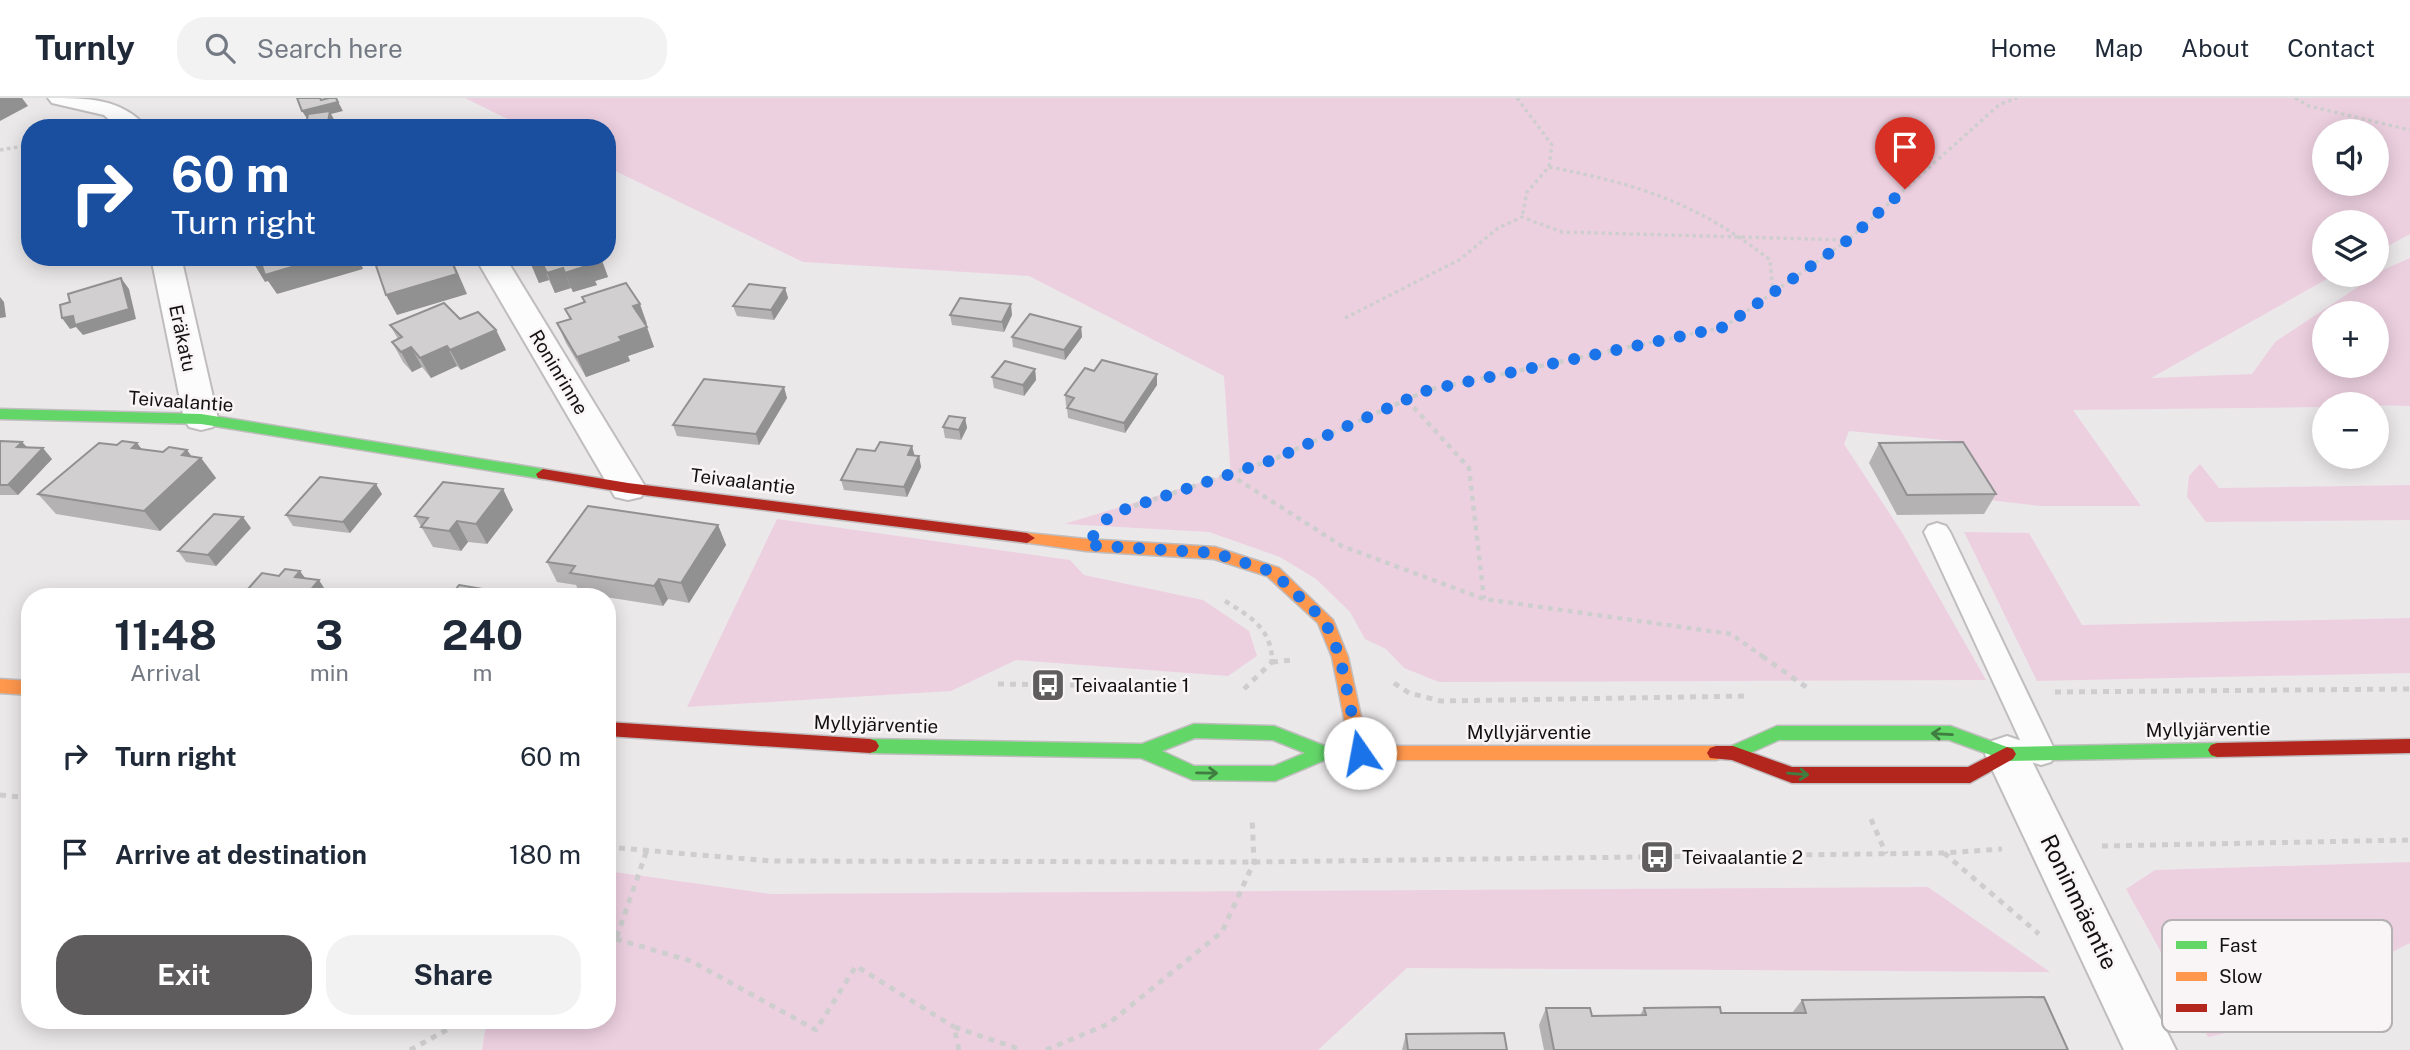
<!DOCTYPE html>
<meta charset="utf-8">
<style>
body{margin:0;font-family:"Public Sans",sans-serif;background:#f2f2f3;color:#1f2937;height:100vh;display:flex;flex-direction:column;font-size:26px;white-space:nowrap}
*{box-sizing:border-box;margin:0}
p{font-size:23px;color:#747a83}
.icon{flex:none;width:38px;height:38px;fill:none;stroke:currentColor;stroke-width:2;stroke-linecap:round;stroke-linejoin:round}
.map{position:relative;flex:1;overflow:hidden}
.drawer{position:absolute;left:21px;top:490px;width:595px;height:441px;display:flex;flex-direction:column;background:#fff;border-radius:28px;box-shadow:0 4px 18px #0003}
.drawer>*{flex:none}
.hud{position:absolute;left:21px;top:21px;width:595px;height:147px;border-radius:28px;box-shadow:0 4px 18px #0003;background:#1a4fa0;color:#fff;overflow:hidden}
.buttons{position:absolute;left:2312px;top:21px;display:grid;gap:14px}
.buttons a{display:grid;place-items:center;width:77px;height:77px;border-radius:50%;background:#fff;box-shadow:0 4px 18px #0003;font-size:35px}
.pin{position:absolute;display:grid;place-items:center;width:60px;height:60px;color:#fff;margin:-72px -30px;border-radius:50% 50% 50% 0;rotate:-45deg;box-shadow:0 0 7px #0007}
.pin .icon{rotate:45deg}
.me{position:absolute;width:77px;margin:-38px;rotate:348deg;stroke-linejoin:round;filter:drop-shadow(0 0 5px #0008)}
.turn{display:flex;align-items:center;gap:24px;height:147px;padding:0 35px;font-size:32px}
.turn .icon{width:91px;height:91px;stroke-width:2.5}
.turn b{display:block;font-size:49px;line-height:60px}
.eta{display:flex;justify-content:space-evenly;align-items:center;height:119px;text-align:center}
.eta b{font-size:42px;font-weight:700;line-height:49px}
.action{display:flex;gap:14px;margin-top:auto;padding:14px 35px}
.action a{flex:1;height:80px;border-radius:28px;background:#5e5c5d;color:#fff;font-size:28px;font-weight:700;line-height:80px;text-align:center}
.action a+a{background:#f2f2f3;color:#1f2937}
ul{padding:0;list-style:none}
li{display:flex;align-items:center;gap:21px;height:98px;padding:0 35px}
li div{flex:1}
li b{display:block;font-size:26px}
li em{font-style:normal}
header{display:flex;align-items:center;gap:42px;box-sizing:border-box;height:98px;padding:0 35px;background:#fff;border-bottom:2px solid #e0e1e3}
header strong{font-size:33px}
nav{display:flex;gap:38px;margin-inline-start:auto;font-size:24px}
.search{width:490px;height:63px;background:#f2f2f3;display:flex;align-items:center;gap:18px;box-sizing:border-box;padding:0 24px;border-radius:28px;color:#747a83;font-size:26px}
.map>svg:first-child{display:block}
.green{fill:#edd0e0;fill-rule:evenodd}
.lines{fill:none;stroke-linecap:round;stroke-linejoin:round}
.lane-casing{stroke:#c0bdbf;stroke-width:4}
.street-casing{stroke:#c0bdbf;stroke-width:4}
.fast-casing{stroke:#c0bdbf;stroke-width:3}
.slow-casing{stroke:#c0bdbf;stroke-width:3}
.jam-casing{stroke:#c0bdbf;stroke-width:3}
.path-far2{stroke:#cfcecf;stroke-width:3.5;stroke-dasharray:3.5 3.5;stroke-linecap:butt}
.path-far1{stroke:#cfcecf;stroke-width:4.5;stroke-dasharray:5 5;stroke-linecap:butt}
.path{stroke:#cfcecf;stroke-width:5;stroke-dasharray:6 6;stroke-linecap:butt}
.lane{fill:#fcfcfc;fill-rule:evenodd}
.street{fill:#fcfcfc;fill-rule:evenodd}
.fast{fill:#63d668;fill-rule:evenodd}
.slow{fill:#ff974d;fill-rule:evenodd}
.jam{fill:#b3261e;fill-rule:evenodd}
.wall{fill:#b4b2b3}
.shaded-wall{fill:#929192}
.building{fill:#d1cfd0;stroke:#929192;stroke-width:2}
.oneway{stroke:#3f7d41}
.route{stroke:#1a73e8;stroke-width:12;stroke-dasharray:0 21.6}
.labels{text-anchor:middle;stroke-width:5;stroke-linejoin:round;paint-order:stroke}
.street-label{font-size:19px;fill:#121111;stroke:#f9f5f7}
.poi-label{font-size:19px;fill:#121111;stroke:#f9f5f7;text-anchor:start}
.near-street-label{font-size:23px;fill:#121111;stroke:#f9f5f7}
.key{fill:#f9f5f7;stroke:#b4b1b2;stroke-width:2}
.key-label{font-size:19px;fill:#121111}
</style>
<header>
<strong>Turnly</strong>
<div class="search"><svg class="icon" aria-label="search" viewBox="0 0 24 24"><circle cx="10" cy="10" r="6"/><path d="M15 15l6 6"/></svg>Search here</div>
<nav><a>Home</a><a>Map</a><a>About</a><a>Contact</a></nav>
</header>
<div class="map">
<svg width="2410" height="952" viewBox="0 0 2410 952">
<rect width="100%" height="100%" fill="#ebe8ea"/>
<g class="green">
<path d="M465,0H2410V136L2377,154L2376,124H2324V177H2334L2151,280L2252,276L2275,244L2385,171L2410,160V308L2324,306V309L2073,312L2141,408H2040L1989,402L1967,365L1964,344L1849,333L1844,346L1903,436L1986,582L1439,584L1404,570L1386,551L1365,541L1350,514L1316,481L1280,459L1209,434L1064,426L1229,376L1231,380L1224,278L1029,178L803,164L607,69V30H526ZM2324,33H2376V86H2324ZM2324,215H2376V268H2324Z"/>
<polygon points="2200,366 2219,390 2410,387 2410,422 2206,424 2187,399 2189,378"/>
<polygon points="777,421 1070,462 1084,477 1203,502 1249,533 1257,558 1228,578 1016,562 951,593 687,609"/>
<polygon points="1964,434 2029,435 2082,527 2410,520 2410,575 2037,583"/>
<polygon points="2410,764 2410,845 2235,933 2208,939 2126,791 2155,772"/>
<polygon points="607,773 771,796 1928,789 2050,874 1407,870 1318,952 482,952 487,922 607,922"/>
</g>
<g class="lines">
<g class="lane-casing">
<polygon id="lane" points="1937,425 1946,428 1950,434 2056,655 2051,664 2041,667 2031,664 2026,655 1924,434 1928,428"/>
</g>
<g class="street-casing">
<g id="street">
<path d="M48,0C87,0 122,0 147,30H118L104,17L52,5Z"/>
<polygon points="151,159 181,159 218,321 213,329 201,332 189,329 184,321"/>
<polygon points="475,159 505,159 646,390 641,399 628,402 615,399"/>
<polygon points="2007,638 2022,643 2176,952 2124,952 1985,656 1992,643"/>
</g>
</g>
<g class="fast-casing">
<g id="fast">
<polygon points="0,311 201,316 543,371 550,376 543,381 201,326 0,321"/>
<path d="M1194,626L1274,628L1325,648H1375L1381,650L1384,655L1381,660L1375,662H1325L1275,683L1193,682L1141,660L870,655L864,653L861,648L864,643L870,641L1142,646ZM1195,640L1273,642L1305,655L1274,668H1194L1162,653Z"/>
<polygon points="1777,628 1950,628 2007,649 2217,645 2223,647 2226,652 2223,657 2217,659 2007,663 1949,642 1779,642 1739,660 1733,662 1727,660 1724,655 1727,650"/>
</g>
</g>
<g class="slow-casing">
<g id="slow">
<polygon points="1027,435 1086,441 1215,449 1279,470 1333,522 1348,559 1368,651 1375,648 1716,648 1722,650 1725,655 1722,660 1716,662 1375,662 1367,658 1360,662 1354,660 1351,655 1332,559 1318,525 1267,478 1214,461 1086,453 1022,444 1019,440 1022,436"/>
<polygon points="0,581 30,583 30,597 0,595"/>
</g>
</g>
<g class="jam-casing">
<g id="jam">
<polygon points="543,371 628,385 1027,435 1035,440 1027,445 628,395 538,380 536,376"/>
<polygon points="607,624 870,641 876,643 879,648 876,653 870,655 607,638"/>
<polygon points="2410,641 2410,655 2217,659 2211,657 2208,652 2211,647 2217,645"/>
<polygon points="1716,648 1733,648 1792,669 1968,669 2007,649 2013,651 2016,656 2013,661 1970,685 1792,685 1732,662 1710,660 1707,655 1710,650"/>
</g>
</g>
<g class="path-far2">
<polyline points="1517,0 1552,47 1549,69 1527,94 1522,119"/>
<polyline points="2295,0 2309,8 2410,32"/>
<polyline points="0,52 30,47"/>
<path d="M1549,69C1638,86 1698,105 1770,162L1773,194"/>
<polyline points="1345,220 1459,162 1498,130 1522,119 1562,134 1847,142"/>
<polyline points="1635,248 1724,229 1848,142 2000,6 2017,0"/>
</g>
<g class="path-far1">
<polyline points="1407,302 1469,370 1484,501"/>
<polyline points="1229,376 1342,448 1484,501 1731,536 1765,560"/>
<polyline points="1134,408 1272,362 1428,292 1643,246"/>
<path d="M1225,503C1249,518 1270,529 1272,560"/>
</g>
<g class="path">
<polyline points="1762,558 1809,591"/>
<polyline points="1272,564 1292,562"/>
<polyline points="1394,585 1409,595 1441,603 1749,598"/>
<polyline points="998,586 1133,588 1175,594"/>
<polyline points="1244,591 1272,564 1272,558"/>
<polyline points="2055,594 2410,591"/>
<polyline points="0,697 30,700"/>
<polyline points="1871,721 1886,756"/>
<polyline points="2102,748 2410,742"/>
<polyline points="607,749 770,763 1254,764 1944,755 2002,751"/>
<polyline points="1944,755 2039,836"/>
<polyline points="616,841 691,863 816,932 856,868 954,929"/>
<polyline points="607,845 616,841 647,752"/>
<polyline points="410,952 465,922"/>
<polyline points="959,952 954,929 1022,952"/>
<polyline points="1046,952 1108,926 1222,834 1254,764 1252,719"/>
</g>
<use href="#lane" class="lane"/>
<use href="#street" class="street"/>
<use href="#fast" class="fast"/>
<use href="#slow" class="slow"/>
<use href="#jam" class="jam"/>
</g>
<g class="wall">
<polygon points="528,159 601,160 608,179 595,183 597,187 573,194 571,190 555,195 549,182 539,185"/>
<polygon points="785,190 788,200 774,222 737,218 733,208"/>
<polygon points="582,199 647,226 645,227 654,249 628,258 630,263 586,279 566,245 557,225 570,221 565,211 584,204"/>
<polygon points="950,217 1012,217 1004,234 952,227"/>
<polygon points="460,221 496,232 506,252 461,272 457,268 431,280 422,269 412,274 403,264 392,244 398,241 390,227"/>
<polygon points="1081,229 1082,239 1065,262 1013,249 1012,239"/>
<polygon points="1035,271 1036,282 1024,298 994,290 992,279"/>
<polygon points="1157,287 1125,335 1068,320 1067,310 1068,308 1066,308 1065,297"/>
<polygon points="787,300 759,347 677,338 673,327"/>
<polygon points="965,320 967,330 961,342 945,340 943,329"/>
<polygon points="0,343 27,350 52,361 18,397 0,397"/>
<polygon points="1879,345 1996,396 1984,416 1897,417 1869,365"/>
<polygon points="142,351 163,354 187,352 192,359 201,360 216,380 160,433 56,416 38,396"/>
<polygon points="914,358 919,358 921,369 907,399 844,392 841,382"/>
<polygon points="503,391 513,412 487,446 468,444 461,453 433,449 415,418"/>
<polygon points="382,396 350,435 293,428 286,417"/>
<polygon points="718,427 726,447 689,505 668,501 663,508 580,495 576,487 557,484 547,464"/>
<polygon points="251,430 216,468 186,464 178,453"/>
<polygon points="1802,902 2068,952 1544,952 1539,927 1546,910 1592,918 1640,917 1644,910 1721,915 1792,915"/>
<polygon points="1406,936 1507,952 1402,952"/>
</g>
<g class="shaded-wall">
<polygon points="0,0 22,0 28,8 0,23"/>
<polygon points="320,0 324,7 336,0 343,13 331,16 335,23 334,30 307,30 306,28 308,22 302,13"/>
<polygon points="58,159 74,159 61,163"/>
<polygon points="325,159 359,159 363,171 277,196 268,183 265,184 253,164 260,162"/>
<polygon points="450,159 451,159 467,196 397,217 386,197"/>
<polygon points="597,159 604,159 601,160 608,179 595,183 597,187 573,194 565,175 587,163"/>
<polygon points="541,163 549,182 539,185 531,166"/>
<polygon points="563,170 571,190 555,195 547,175"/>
<polygon points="121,180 129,191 136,221 83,237 76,229 70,231 62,220"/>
<polygon points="785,190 788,200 774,222 771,212"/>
<polygon points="0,199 4,204 6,219 0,220"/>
<polygon points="640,206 647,226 641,228 633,208"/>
<polygon points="1011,206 1012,217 1004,234 1002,224"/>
<polygon points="647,229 654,249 628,258 630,263 586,279 577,259 619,239"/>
<polygon points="1081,229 1082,239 1065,262 1064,252"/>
<polygon points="496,232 506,252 461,272 450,252"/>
<polygon points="447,248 457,268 431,280 420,260"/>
<polygon points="411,249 422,269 412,274 401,254"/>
<polygon points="1035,271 1036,282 1024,298 1023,287"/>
<polygon points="1157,276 1157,287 1125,335 1124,325"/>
<polygon points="784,289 787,300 759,347 756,336"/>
<polygon points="965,320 967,330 961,342 959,332"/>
<polygon points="22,344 32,354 17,349"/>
<polygon points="137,345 153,365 132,350"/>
<polygon points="912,348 915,359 908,357"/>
<polygon points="43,350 52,361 18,397 8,387"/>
<polygon points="187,352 196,365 201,360 216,380 160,433 144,413 182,357"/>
<polygon points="919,358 921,369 907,399 904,389"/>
<polygon points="376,386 382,396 350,435 343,424"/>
<polygon points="503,391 513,412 487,446 476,426"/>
<polygon points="243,419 251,430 216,468 208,457"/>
<polygon points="457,423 468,444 461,453 449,433"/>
<polygon points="718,427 726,447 689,505 681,485"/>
<polygon points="300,473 308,484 295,479"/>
<polygon points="659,481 668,501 663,508 654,488"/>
<polygon points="319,482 326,493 321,499 305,499"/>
<polygon points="488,492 492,499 482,499"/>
</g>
<g class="building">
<polygon points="297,0 320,0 321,2 329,0 336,0 338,4 302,13"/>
<polygon points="330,13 328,24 306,28 308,16"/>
<polygon points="30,57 30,88 26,58"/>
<polygon points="252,159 325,159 265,177 260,162 253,164"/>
<polygon points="373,159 450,159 457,176 386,197"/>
<polygon points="528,159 600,159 587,163 589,167 565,175 563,170 547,175 541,163 531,166"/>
<polygon points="121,180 129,211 75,227 73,218 62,220 60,207 70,204 68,196"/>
<polygon points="626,185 640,206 633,208 647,229 619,239 622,243 577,259 557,225 571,221 565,211 585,204 582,199"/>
<polygon points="749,186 785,190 771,212 733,208"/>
<polygon points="960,200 1011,206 1002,224 950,217"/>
<polygon points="444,205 460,221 478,214 496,232 450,252 447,248 420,260 411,249 401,254 392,244 402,239 390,227"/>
<polygon points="1030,216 1081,229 1064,252 1012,239"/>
<polygon points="1102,262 1157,276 1124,325 1067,310 1074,300 1065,297 1085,270 1094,273"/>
<polygon points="1005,263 1035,271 1023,287 992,279"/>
<polygon points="704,281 784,289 756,336 673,327"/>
<polygon points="949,318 965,320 959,332 943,329"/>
<polygon points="0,343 22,344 17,349 43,350 8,387 0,387"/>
<polygon points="122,343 137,345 132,350 163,354 169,349 187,352 182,357 201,360 144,413 38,396 99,345 117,347"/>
<polygon points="880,344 912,348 908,357 919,358 904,389 841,382 857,351 875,353"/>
<polygon points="1963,344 1996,396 1907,397 1879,345"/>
<polygon points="320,379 376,386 343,424 286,417"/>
<polygon points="443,384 503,391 476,426 457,423 449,433 421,429 428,420 415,418"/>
<polygon points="588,408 718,427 681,485 659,481 654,488 570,475 575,468 547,464"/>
<polygon points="214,416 243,419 208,457 178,453"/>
<polygon points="285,471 300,473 295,479 319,482 305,499 241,499 262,475 279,478"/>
<polygon points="459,487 488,492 482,499 450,499"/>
<polygon points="30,847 30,873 25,849"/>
<polygon points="2044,899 2068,952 1554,952 1546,910 1590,910 1592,918 1646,917 1644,910 1720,909 1721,915 1806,915 1802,902"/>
<polygon points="1504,935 1507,952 1408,952 1406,936"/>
</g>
<defs><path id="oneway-shaft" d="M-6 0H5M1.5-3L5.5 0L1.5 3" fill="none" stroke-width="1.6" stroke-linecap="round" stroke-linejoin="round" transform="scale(1.75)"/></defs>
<g class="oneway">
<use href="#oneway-shaft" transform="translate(1942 636) rotate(-177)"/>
<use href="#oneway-shaft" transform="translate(1207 675) rotate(1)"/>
<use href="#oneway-shaft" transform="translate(1798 676) rotate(5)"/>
</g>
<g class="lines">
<polyline class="route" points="1360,655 1340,559 1325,523 1273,474 1215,455 1086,447 1111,416 1272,362 1428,292 1724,229 1848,142 1905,91"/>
</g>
<defs>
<g id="bus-square" transform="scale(1.75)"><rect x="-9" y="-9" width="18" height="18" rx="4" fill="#5e5c5d" stroke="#f9f5f7"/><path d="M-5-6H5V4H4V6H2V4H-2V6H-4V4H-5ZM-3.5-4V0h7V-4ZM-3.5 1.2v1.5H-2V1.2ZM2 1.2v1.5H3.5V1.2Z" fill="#fff"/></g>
</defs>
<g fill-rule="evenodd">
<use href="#bus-square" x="1048" y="587"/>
<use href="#bus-square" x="1657" y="759"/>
</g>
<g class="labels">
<g class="street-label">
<text transform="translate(183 240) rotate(78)" y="7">Eräkatu</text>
<text transform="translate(559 274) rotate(59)" y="7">Roninrinne</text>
<text transform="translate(181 303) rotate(4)" y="7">Teivaalantie</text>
<text transform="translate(743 383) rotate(7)" y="7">Teivaalantie</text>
<text transform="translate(876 626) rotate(2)" y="7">Myllyjärventie</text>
<text transform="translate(2208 631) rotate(-1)" y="7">Myllyjärventie</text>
<text x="1529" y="641">Myllyjärventie</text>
</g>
<g class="poi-label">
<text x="1072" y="594">Teivaalantie 1</text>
<text x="1682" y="766">Teivaalantie 2</text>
</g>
<g class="near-street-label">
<text transform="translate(2079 804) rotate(64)" y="8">Roninmäentie</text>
</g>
</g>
<rect x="2162" y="822" width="230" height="112" rx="10" class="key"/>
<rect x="2176" y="843" width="31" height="8" fill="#63d668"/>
<rect x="2176" y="874" width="31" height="9" fill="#ff974d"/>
<rect x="2176" y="906" width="31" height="8" fill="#b3261e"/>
<g class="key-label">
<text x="2219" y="854">Fast</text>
<text x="2219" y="885">Slow</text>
<text x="2219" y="917">Jam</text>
</g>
</svg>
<div class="buttons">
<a><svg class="icon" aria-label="sound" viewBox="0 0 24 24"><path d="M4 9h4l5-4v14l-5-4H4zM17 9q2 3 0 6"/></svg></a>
<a><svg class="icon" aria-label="layers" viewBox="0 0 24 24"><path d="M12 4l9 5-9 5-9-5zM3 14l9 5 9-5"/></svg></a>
<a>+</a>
<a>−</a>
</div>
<div class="pin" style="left:1905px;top:91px;background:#d93025"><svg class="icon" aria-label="arrive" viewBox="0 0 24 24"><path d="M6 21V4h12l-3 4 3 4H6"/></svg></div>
<svg class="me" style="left:1360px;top:655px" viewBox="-20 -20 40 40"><circle r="19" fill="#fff"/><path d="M0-13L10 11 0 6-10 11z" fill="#1a73e8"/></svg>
<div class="hud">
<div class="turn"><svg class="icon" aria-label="right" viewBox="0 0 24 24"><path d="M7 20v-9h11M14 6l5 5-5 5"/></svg><div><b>60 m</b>Turn right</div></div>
</div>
<section class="drawer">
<div class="eta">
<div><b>11:48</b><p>Arrival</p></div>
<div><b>3</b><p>min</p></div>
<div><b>240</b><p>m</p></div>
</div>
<ul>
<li><svg class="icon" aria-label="right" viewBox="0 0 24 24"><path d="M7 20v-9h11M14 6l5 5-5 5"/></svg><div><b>Turn right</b></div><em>60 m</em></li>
<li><svg class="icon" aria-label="arrive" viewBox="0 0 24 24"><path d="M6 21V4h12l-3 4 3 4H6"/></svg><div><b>Arrive at destination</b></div><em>180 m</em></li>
</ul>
<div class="action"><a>Exit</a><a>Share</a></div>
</section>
</div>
